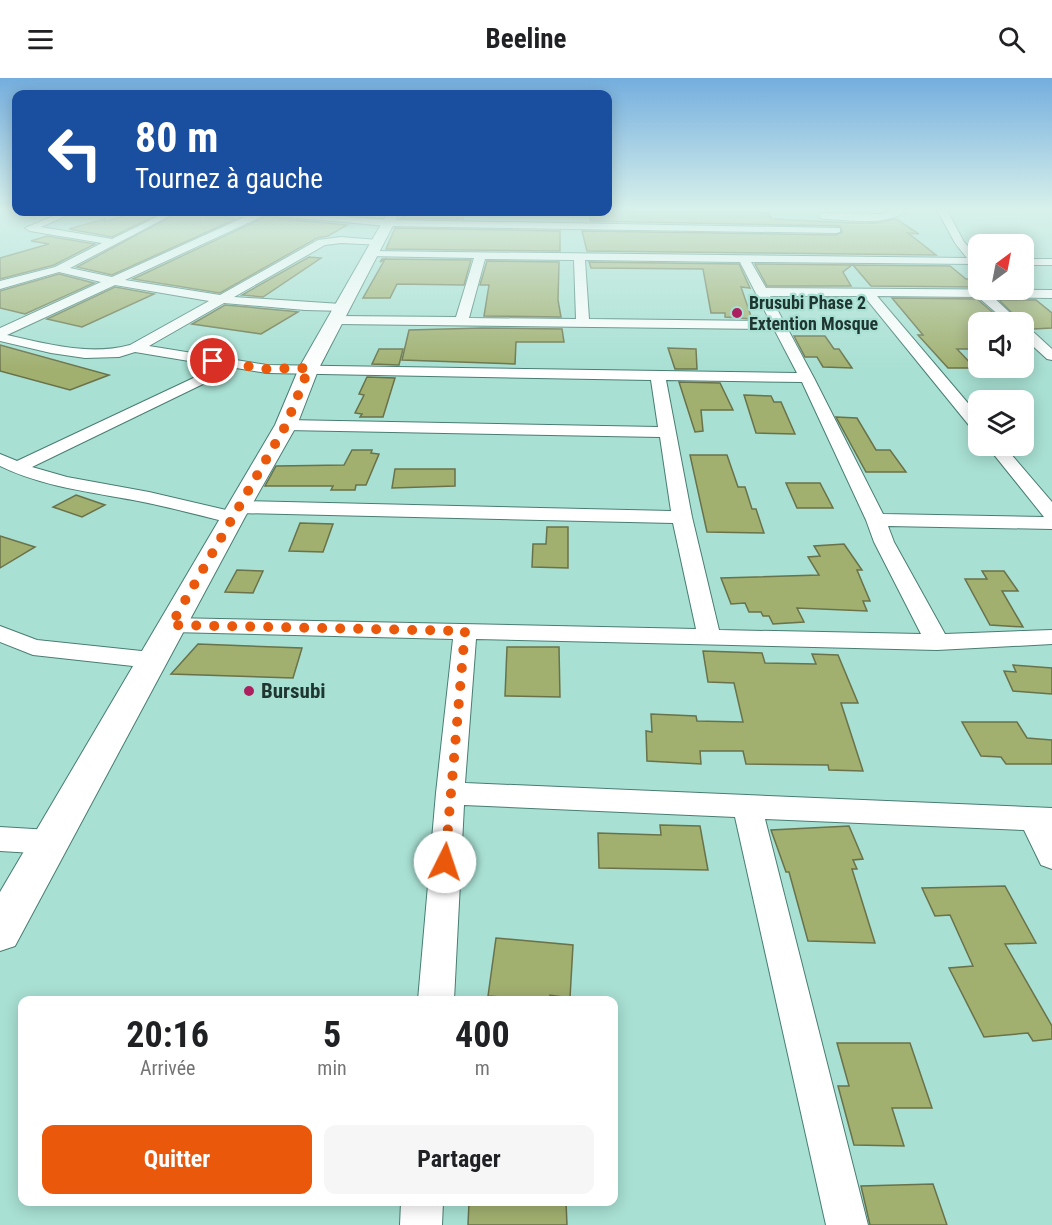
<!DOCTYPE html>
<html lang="fr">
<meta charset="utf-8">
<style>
body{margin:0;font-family:"Roboto Condensed",sans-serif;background:#f6f6f6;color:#202124;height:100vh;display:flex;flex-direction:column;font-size:22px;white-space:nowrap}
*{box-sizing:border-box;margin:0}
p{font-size:20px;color:#757577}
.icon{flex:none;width:33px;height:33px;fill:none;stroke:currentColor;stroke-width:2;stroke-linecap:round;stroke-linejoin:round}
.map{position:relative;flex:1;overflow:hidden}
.panel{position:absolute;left:18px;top:918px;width:600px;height:210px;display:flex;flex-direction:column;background:#fff;border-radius:12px;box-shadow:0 3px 15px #0003}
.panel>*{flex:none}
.guide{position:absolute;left:12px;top:12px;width:600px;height:126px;border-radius:12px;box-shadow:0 3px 15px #0003;background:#1a4fa0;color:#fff;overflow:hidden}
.needle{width:39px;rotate:32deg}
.fabs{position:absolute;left:968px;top:156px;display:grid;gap:12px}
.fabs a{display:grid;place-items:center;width:66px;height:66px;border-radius:12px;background:#fff;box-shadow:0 3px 15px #0003;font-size:30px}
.pin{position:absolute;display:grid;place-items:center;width:51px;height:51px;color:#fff;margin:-26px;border:3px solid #fff;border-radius:50%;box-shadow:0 2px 6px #0007}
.me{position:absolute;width:66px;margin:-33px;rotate:4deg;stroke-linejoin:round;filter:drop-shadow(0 0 4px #0008)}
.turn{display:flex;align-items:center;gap:21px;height:126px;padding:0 24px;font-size:27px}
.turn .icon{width:78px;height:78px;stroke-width:2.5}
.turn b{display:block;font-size:42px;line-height:51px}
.eta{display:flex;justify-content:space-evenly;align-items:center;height:102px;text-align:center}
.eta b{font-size:36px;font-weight:700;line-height:42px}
.cta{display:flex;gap:12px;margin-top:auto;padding:12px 24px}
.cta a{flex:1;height:69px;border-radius:12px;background:#ea580c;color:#fff;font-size:24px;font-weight:700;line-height:69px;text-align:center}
.cta a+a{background:#f6f6f6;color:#202124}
header{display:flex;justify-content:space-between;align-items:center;height:78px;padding:0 24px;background:#fff;font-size:27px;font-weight:700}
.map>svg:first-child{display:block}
.building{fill:#a1af6f;stroke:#69724a;stroke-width:1.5}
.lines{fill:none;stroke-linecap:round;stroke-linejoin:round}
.minor-casing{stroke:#487d72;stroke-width:2}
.tertiary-casing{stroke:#487d72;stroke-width:2}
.minor{fill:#fff;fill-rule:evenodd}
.tertiary{fill:#fff;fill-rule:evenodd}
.route{stroke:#ea580c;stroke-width:10;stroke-dasharray:0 18}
.poi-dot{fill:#ac2060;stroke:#a8e0d3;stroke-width:2}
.labels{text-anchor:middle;stroke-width:4.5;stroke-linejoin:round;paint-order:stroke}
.far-poi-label{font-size:18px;font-weight:bold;fill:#1f3530;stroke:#a8e0d3;text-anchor:start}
.poi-label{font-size:21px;font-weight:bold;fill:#1f3530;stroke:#a8e0d3;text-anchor:start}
</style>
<header><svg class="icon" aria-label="menu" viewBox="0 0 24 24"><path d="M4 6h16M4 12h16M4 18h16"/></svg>Beeline<svg class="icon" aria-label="search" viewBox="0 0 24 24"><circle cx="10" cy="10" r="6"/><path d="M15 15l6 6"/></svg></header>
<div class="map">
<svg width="1052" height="1147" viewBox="0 0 1052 1147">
<rect width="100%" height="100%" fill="#a8e0d3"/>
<g class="building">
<polygon points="642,132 745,132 747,134 769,135 772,141 853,145 876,145 896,141 919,156 908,155 936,177 587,173 582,153 836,157 842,154 840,148 591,143 588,134"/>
<polygon points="135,134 163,134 112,159 69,151 105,141 105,144"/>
<polygon points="179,134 201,134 207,139 236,141 112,197 77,189"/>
<polygon points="409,134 464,134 463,141 400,140 406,138"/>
<polygon points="265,139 347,147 328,158 317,160 220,215 133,201"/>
<polygon points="395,150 560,153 560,173 386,171"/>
<polygon points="47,158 95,166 54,187 0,201 0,180 49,166 31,163"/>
<polygon points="309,179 321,180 263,219 242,217"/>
<polygon points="382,181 471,182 464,207 397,206 390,220 363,220 385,181 380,184"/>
<polygon points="487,183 559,184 558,222 561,239 484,238 489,207 480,207"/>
<polygon points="589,184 739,186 750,210 741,209 752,241 725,239 725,235 711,235 703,191 591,190"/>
<polygon points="755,186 852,187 843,194 851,208 767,208"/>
<polygon points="853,187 950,188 966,201 978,201 978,209 871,208"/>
<polygon points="59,196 94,205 25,236 0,230 0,213"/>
<polygon points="115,209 154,216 82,249 47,241"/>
<polygon points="814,220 842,220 852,231 819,230"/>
<polygon points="892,220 977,221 1004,244 978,244 978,271 957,271 975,290 948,290 918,257 923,257"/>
<polygon points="999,222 1036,222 1052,235 1052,250 1033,251 1023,246"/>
<polygon points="225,227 290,233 298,234 261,256 192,246"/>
<polygon points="482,250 562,251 564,264 516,264 515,286 402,282 409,252"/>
<polygon points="794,258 825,258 834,271 839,271 852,290 823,289 817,279 805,279"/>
<polygon points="0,267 109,297 70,312 0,293"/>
<polygon points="668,270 696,271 697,291 675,291"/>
<polygon points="379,271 403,271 399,287 372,286"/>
<polygon points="367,299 395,300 383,339 360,339 362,336 355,335 364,317 359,316"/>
<polygon points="679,304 720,305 733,332 701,332 703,353 695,354"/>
<polygon points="744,317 771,318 774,324 781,324 795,356 756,355"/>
<polygon points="836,339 857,340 876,372 890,372 906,394 866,394"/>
<polygon points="352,372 372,372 371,375 379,376 366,407 356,407 355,412 331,412 333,408 265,408 276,388 344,387"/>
<polygon points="690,377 727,377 738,409 745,409 752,431 756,431 764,455 707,454"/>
<polygon points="395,391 455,391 455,408 392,410"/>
<polygon points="786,405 820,405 833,430 797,430"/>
<polygon points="76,417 105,427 82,439 53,429"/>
<polygon points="300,445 333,446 323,474 289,473"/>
<polygon points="547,449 568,449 568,490 532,489 533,466 546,466"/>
<polygon points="0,458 35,469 0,490"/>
<polygon points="844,466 862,492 857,492 870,523 863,523 867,533 797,530 804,544 773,546 769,538 763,538 761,534 749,534 745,525 731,526 721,500 819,497 808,479 820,478 814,468"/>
<polygon points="237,492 263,493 253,515 225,514"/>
<polygon points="982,493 1004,493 1018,513 1002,513 1023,549 990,547 965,501 987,501"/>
<polygon points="198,566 302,570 293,600 171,596"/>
<polygon points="507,569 559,569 560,619 505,618"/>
<polygon points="703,573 762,575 765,585 816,586 812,576 838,577 858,625 841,625 863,693 829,692 828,687 746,686 743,673 700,673 701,686 647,683 646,653 652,654 651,636 696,638 697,643 743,644 734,605 708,604"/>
<polygon points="1013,587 1052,590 1052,616 1013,613 1004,593 1016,594"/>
<polygon points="962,644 1017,644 1027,660 1052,662 1052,686 1006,686 1001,679 981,678"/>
<polygon points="660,747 700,748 708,792 599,790 598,755 661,757"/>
<polygon points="849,748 863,781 853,782 857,791 852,791 875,865 808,863 789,794 786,794 771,752"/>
<polygon points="1005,808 1036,865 1005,866 1052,948 1052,961 1033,963 1028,955 984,959 949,890 973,888 950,837 935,838 922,810"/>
<polygon points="496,860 573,867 570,920 550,917 549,922 511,922 512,920 488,918"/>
<polygon points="837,965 910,965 932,1030 892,1030 904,1068 854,1067 838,1008 849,1008"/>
<polygon points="933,1106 947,1147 870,1147 861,1108"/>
<polygon points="469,1124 566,1124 567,1147 468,1147"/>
</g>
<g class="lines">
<g class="minor-casing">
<g id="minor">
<path d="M891,132H902L904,134C884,149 846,141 823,141L818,138L823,135L883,136Z"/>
<path d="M937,132H947L964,164L978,179V186L751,184L766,210L1052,212V220L993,219L1020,244H1007L978,219L877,218L978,337V352L972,351L864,218H770L814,300L883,436L1044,439L987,368H1004L1052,424V451L888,448L894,464L945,556L1052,552V566L937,572L476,561L465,705L1052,730V791L1041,787L1024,752L765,741L868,1147H826L735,739L464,727L454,922H418L436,715L453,561L171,554L163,552L159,547L163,542L171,540L696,551L673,445L239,435L232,433L229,429L232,425L239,423L671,433L660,359L286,352L278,347L286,342L658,349L651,302L267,295L236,290L32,389L67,399L149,414L239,435L242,439L239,443L232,445C201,438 169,429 138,423C91,414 43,409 0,388V376L17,383L219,288L135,274L119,279L85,280L51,275L0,263V250L101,204L59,194L0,211V203L55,189L102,165L30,153L25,150L63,134H75L41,149L112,161L167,134H177L70,190L112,199L245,139L207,137L203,134H291L388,142L840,150V154L836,155L388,148L265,137L125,202L220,217L318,162L341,159L378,162L383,165L382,167L341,165L325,167L234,219L341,226L345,227L347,230L345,233L305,232L224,225L149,268L267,287L797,295L774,251L336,246L329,242L336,238L456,239L474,180L367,178V174L371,173L967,180L955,165ZM485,181L574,182L576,241L469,240ZM585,182L740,184L770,243L589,241ZM115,207L209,223L130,267C89,278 48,266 7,257ZM666,302L802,304L866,442L874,464L921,556L719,552L692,439Z"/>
<rect x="1023" y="181" width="29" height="6"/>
<polygon points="1023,248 1028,249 1052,271 1052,282 1047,281 1023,259"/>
<polygon points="0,548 37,562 151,574 160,576 163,582 160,588 151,590 33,577 0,564"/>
<polygon points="0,749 50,752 61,755 65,764 61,773 50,776 0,773"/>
<polygon points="401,1124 443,1124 442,1147 400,1147"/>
</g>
</g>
<g class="tertiary-casing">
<polygon id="tertiary" points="388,134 400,134 319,290 297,347 245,439 15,868 0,873 0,814 275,347 299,290"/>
</g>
<use href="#minor" class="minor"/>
<use href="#tertiary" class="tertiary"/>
</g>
<linearGradient id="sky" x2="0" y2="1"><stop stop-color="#74aede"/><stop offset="0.45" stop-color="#d8f1eb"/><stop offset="1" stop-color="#d8f1eb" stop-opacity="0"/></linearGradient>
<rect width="1052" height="292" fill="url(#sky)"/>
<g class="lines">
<polyline class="route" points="213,283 267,291 309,290 286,347 171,547 465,553 445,784"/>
</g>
<g class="poi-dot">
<circle cx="737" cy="235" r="6"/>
<circle cx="249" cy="613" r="6"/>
</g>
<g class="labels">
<g class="far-poi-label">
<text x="749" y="231">Brusubi Phase 2<tspan x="749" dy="21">Extention Mosque</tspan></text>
</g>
<g class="poi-label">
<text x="261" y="620">Bursubi</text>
</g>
</g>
</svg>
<div class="fabs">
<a><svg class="needle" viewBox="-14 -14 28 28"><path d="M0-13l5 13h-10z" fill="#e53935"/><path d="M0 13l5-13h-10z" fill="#757577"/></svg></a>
<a><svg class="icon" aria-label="sound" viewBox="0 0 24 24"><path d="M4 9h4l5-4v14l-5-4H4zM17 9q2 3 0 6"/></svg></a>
<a><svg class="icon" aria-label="layers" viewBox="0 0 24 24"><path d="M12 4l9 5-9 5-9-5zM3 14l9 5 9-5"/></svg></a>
</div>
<div class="pin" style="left:213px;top:283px;background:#d93025"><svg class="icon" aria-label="arrive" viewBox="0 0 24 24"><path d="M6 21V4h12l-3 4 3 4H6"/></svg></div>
<svg class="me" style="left:445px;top:784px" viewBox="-20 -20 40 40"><circle r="19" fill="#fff"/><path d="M0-13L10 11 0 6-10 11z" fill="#ea580c"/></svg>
<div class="guide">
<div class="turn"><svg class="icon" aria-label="left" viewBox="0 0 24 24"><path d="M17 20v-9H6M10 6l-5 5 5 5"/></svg><div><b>80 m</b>Tournez à gauche</div></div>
</div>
<section class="panel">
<div class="eta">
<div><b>20:16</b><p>Arrivée</p></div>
<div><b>5</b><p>min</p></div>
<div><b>400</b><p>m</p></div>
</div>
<div class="cta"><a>Quitter</a><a>Partager</a></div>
</section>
</div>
